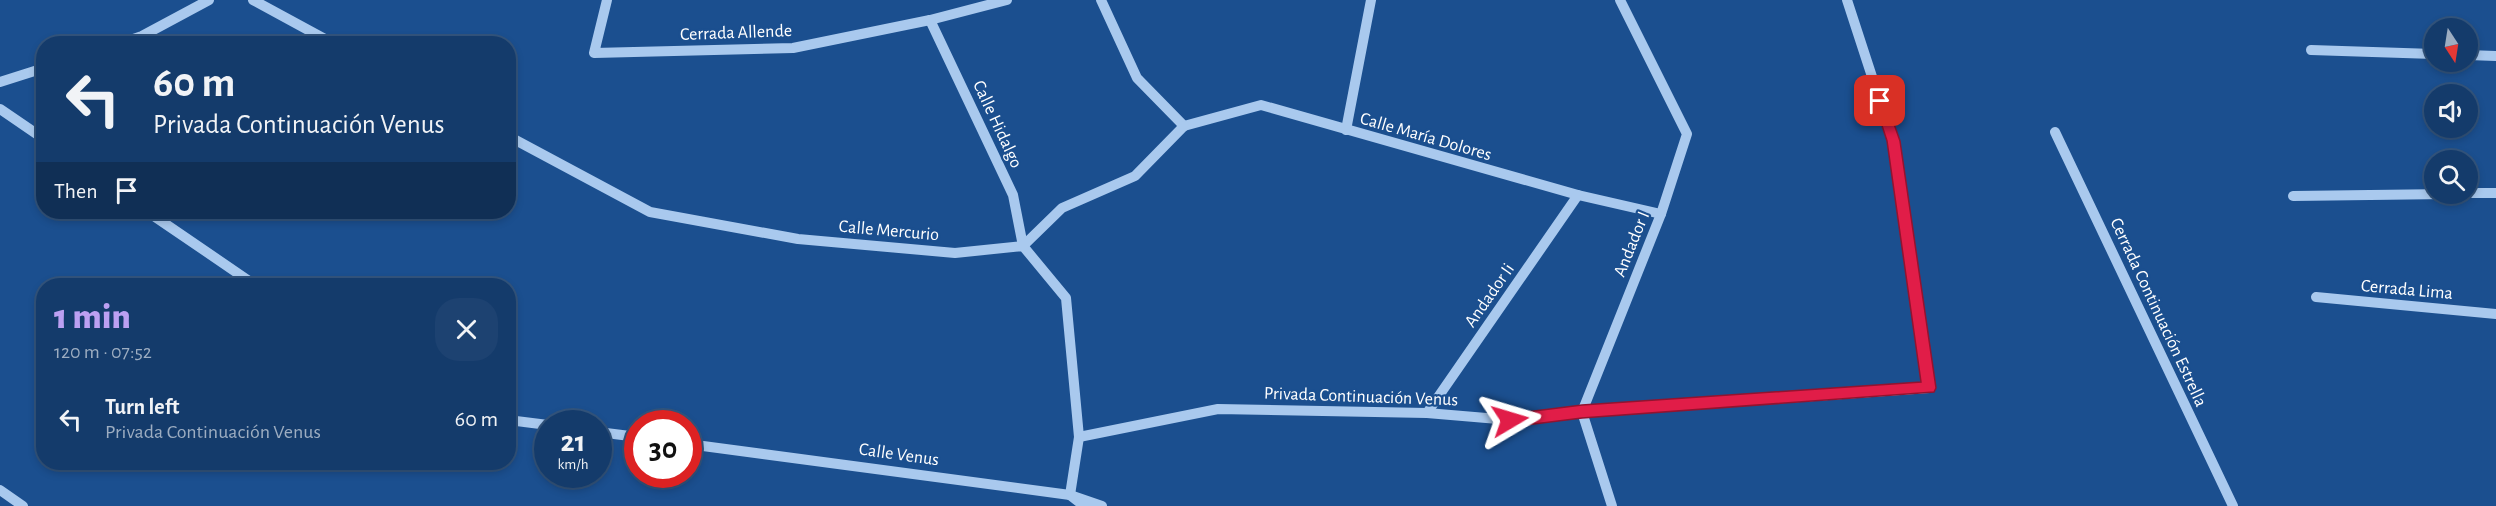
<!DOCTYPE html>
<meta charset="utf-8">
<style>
body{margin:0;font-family:"Alegreya Sans",sans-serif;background:#1d4271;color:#f1f3f6;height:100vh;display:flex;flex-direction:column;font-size:22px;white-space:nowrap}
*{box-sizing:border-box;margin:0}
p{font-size:20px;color:#9dadc1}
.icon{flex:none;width:33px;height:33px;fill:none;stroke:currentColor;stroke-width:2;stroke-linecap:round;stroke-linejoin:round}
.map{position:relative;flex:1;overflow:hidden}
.sheet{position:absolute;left:36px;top:278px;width:480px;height:192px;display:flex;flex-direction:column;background:#143b6b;border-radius:24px;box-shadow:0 3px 9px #0003,0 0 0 2px #33557e}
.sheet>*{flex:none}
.banner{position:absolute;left:36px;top:36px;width:480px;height:183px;border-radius:24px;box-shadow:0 3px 9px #0003,0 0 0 2px #33557e;background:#143b6b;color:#f1f3f6;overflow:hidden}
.needle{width:39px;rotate:168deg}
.buttons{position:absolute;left:2424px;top:18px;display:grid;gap:12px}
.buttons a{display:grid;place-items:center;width:54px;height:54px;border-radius:50%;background:#143b6b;box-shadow:0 3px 9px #0003,0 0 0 2px #33557e;font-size:30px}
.speed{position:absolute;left:534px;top:410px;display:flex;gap:12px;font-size:30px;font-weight:700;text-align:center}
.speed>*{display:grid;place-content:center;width:78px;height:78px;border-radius:50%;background:#143b6b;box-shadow:0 3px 9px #0003,0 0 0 2px #33557e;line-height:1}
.speed small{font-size:15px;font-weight:400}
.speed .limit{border:9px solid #d22;background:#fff;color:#111}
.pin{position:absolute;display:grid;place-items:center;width:51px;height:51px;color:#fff;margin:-26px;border-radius:12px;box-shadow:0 3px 9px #0006}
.me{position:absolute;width:66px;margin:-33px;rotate:83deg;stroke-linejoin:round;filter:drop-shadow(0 0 4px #0008)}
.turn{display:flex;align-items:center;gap:21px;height:126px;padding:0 18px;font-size:27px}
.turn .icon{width:78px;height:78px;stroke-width:2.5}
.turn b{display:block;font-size:42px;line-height:51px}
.then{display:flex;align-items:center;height:57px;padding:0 18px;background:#0003;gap:12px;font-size:22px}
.round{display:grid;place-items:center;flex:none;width:63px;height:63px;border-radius:24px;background:#1d4271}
.head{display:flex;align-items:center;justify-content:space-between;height:102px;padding:0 18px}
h1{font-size:36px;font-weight:800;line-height:45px;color:#bca0f2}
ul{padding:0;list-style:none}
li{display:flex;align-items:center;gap:18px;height:78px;padding:0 18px}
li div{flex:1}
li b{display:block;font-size:22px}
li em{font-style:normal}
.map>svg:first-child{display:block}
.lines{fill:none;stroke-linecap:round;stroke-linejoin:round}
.minor{stroke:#a9c9ee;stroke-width:10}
.route{fill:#e11d48;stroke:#92132f;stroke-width:1.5}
.labels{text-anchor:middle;stroke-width:4.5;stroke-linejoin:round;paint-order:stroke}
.street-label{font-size:18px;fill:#fff;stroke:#1b4f8f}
</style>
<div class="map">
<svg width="2496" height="506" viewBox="0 0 2496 506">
<rect width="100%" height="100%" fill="#1b4f8f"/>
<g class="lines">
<g class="minor">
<polyline points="253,0 334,44"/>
<polyline points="607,0 594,53 793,48 930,20 1007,0"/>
<polyline points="1101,0 1137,78 1184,126"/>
<polyline points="930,20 1013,195 1023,246"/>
<polyline points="119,44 142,36 209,0"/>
<polyline points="2311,50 2434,54"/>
<polyline points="2468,55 2496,56"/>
<polyline points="0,82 44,68"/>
<polyline points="0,109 44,139"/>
<polyline points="1184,126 1261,105 1578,195 1661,214"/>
<polyline points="1346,130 1371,0"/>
<polyline points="2055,132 2233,506"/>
<polyline points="508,136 650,212 798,239 955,253 1023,246 1066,298 1079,437 1070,495 1084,506"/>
<polyline points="2468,193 2496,193"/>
<polyline points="2293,196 2447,194"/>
<polyline points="148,212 255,285"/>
<polyline points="1023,246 1062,208 1135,176 1184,126"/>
<polyline points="2316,297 2496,314"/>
<polyline points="1427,413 1578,195"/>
<polyline points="508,420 548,425"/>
<polyline points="598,432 638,437"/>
<polyline points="1079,437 1218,409 1427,413 1510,420 1582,412 1929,388 1893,141 1847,0"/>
<polyline points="688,444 1070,495 1102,506"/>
<polyline points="0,490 23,506"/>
<polyline points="1612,506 1582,412 1661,214 1687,134 1620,0"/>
</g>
</g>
<polygon class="route" points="1880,96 1886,101 1900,141 1936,388 1934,392 1582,418 1510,427 1505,425 1503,420 1505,416 1510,414 1582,405 1921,382 1887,141 1874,101"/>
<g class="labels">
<g class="street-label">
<text transform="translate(736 32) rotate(-2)" y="6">Cerrada Allende</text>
<text transform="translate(998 124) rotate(65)" y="6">Calle Hidalgo</text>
<text transform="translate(1426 136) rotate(16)" y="6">Calle María Dolores</text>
<text transform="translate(889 230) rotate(5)" y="6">Calle Mercurio</text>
<text transform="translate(1631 244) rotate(-68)" y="6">Andador I</text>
<text transform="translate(2407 289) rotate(5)" y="6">Cerrada Lima</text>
<text transform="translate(1489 295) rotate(-55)" y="6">Andador Ii</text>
<text transform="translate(2159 312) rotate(65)" y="6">Cerrada Continuación Estrella</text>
<text transform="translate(1361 396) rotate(2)" y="6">Privada Continuación Venus</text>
<text transform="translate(899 454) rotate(8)" y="6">Calle Venus</text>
</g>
</g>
</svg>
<div class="buttons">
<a><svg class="needle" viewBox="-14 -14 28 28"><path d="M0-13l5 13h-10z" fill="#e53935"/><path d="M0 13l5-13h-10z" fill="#9dadc1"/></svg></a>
<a><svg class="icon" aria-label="sound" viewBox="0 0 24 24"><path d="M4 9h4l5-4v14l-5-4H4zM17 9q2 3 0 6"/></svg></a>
<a><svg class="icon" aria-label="search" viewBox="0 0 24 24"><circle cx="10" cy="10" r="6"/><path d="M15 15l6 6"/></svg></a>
</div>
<div class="speed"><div>21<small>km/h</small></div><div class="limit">30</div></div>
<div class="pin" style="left:1880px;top:101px;background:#d93025"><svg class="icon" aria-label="arrive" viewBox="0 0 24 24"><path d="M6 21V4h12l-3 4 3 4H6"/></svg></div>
<svg class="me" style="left:1510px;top:420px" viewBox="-20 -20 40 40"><path d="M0-17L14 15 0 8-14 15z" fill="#e11d48" stroke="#fff" stroke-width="4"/></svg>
<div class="banner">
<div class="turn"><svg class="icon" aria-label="left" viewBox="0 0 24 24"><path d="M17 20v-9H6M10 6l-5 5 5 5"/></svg><div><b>60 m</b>Privada Continuación Venus</div></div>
<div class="then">Then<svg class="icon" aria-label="arrive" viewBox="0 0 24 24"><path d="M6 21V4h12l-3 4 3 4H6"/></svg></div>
</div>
<section class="sheet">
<div class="head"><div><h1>1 min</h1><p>120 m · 07:52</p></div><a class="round"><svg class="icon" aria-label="close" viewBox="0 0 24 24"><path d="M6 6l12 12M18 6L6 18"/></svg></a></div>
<ul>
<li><svg class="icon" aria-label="left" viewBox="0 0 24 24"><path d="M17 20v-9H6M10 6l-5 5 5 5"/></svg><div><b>Turn left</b><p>Privada Continuación Venus</p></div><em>60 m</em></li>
</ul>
</section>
</div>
